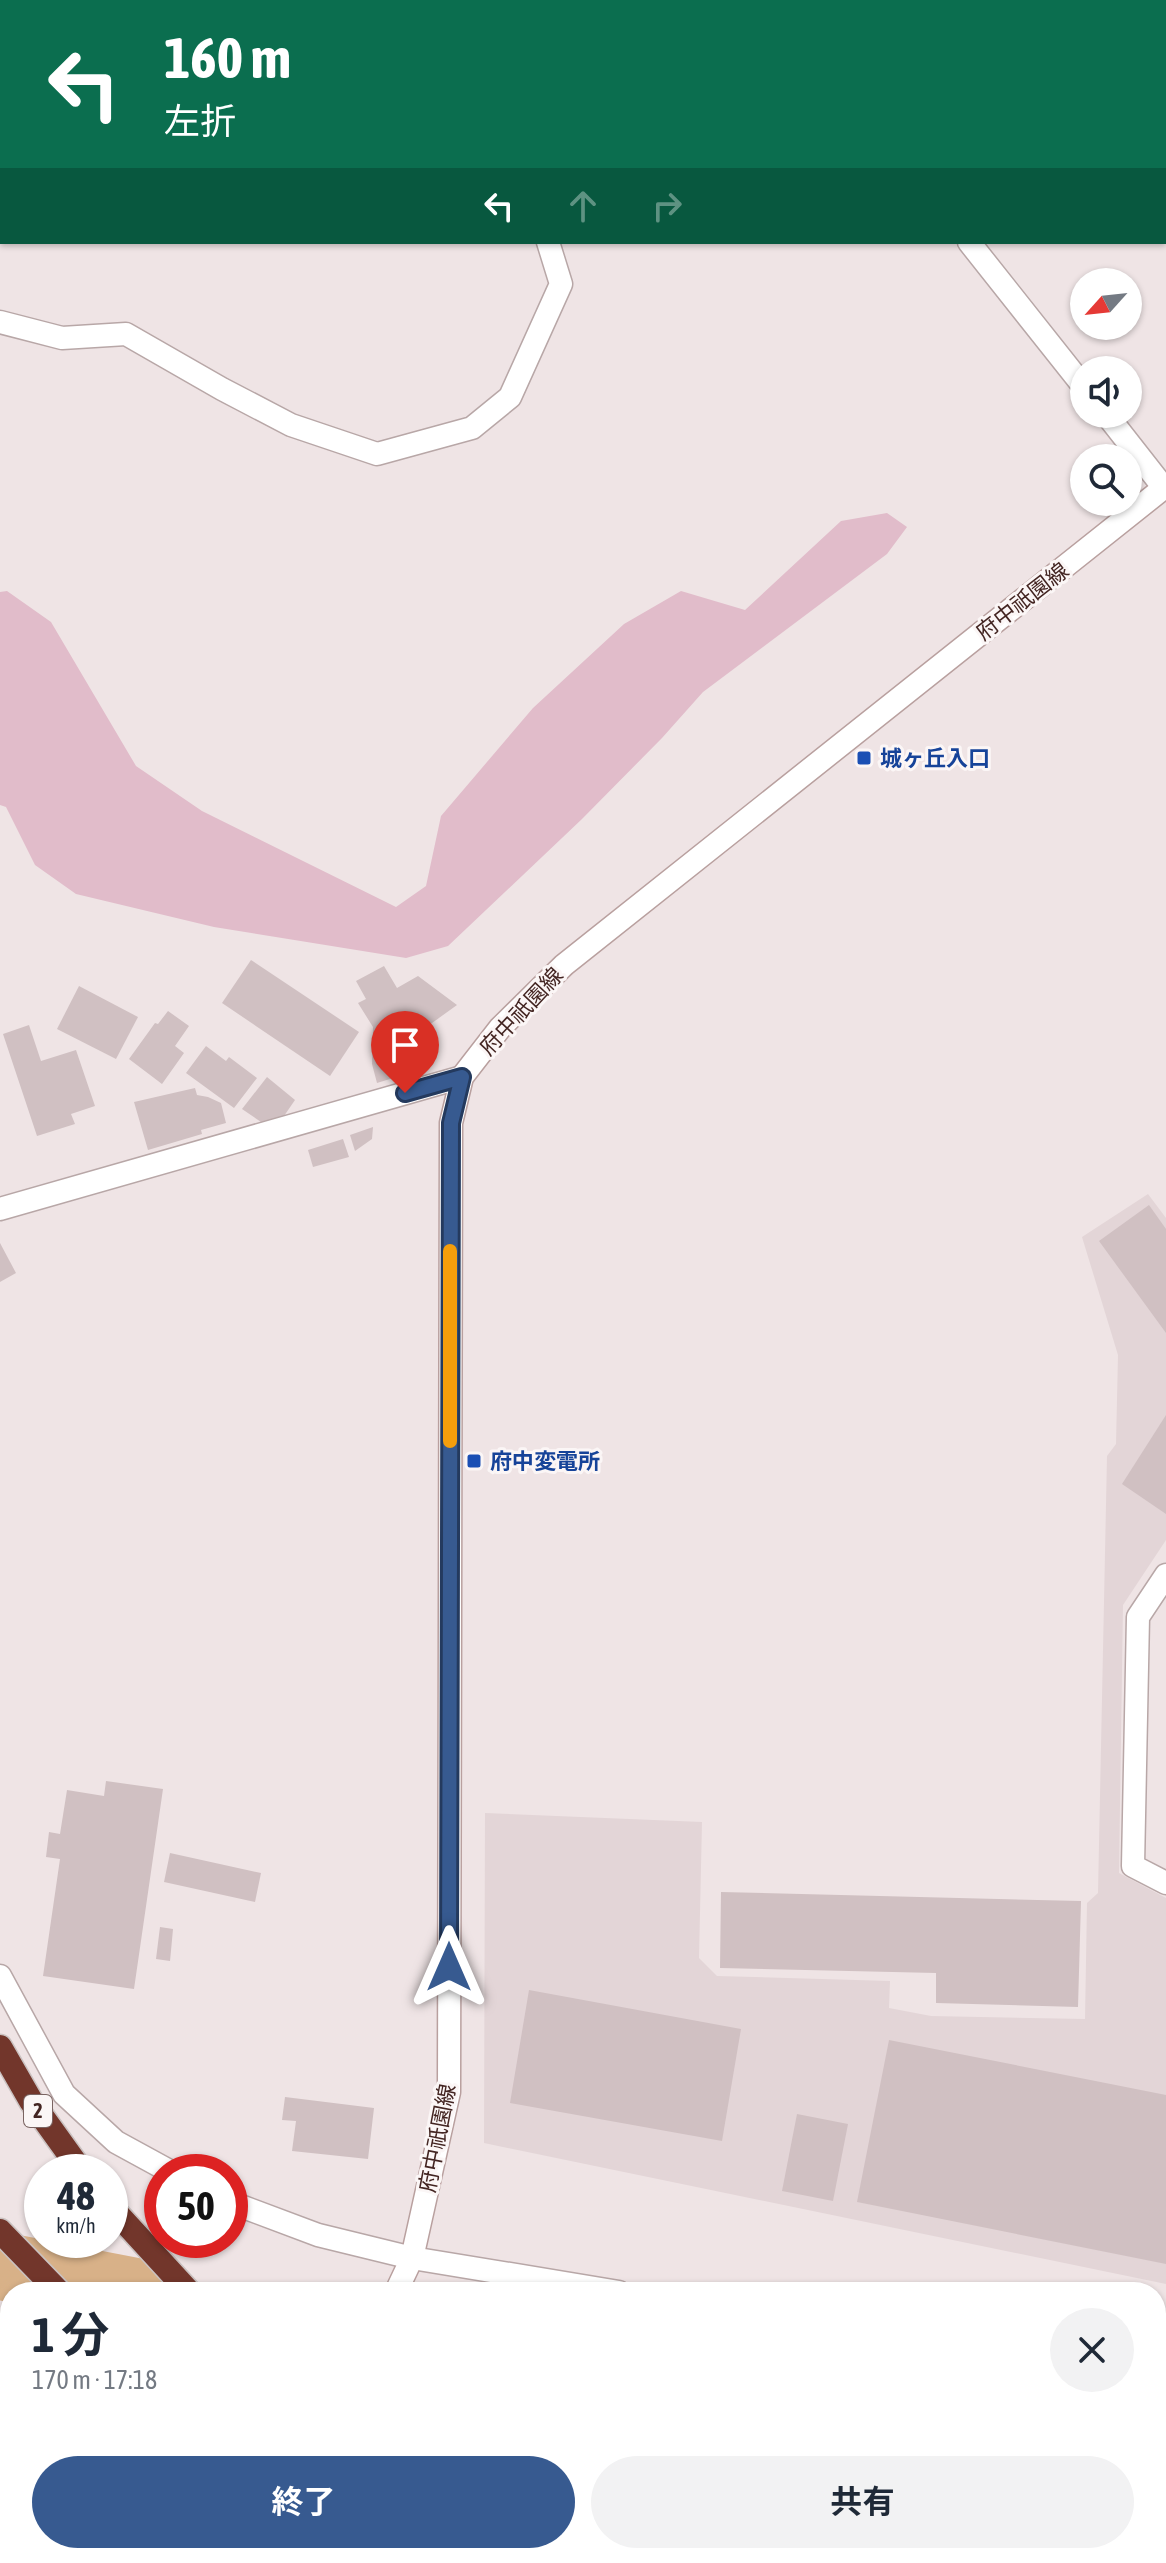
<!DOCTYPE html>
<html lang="ja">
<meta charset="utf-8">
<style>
body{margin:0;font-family:"Asap Condensed","Noto Sans JP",sans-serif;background:#f2f2f3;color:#1f2937;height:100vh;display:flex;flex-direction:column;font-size:30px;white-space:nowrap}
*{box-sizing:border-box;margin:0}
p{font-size:26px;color:#747a83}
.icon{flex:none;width:44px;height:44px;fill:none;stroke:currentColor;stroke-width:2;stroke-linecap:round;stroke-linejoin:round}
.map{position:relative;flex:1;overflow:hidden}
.drawer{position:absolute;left:0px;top:2282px;width:1166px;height:282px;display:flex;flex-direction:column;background:#fff;border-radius:32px 32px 0 0;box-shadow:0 2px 6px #0004}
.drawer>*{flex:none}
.banner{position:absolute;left:0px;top:0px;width:1166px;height:244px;box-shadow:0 2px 6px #0004;background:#0b6e4f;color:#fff;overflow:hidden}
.needle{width:52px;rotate:243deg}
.controls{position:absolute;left:1070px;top:268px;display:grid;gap:16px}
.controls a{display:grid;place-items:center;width:72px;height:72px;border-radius:50%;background:#fff;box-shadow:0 2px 6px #0004;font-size:40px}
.speed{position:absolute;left:24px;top:2154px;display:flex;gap:16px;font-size:40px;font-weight:700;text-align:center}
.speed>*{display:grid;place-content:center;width:104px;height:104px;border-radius:50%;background:#fff;box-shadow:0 2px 6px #0004;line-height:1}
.speed small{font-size:20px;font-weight:400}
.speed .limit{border:12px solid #d22;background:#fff;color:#111}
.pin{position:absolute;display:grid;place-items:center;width:68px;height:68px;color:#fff;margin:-82px -34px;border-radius:50% 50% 50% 0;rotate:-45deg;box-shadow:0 0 8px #0007}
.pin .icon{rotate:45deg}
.me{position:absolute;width:88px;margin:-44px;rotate:0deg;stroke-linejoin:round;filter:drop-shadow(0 0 6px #0008)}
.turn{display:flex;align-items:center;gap:28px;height:168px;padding:0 32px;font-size:36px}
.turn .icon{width:104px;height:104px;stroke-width:2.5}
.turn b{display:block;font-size:56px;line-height:68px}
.lanes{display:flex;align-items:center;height:76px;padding:0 32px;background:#0003;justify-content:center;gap:40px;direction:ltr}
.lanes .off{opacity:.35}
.round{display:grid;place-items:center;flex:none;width:84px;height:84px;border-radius:42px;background:#f2f2f3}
.headline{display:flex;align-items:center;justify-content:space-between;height:136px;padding:0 32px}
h1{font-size:48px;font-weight:700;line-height:60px}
.primary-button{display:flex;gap:16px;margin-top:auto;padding:16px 32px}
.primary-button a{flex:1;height:92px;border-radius:48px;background:#375a90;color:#fff;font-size:32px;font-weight:700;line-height:92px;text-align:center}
.primary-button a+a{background:#f2f2f3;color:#1f2937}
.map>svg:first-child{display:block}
.built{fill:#e3d5d7}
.green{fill:#e1bcca}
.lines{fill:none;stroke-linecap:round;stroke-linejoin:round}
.river{stroke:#d8b188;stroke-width:68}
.building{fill:#d0c0c2}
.minor-casing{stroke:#b8a7a7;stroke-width:25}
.tertiary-casing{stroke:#b8a7a7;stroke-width:25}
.secondary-casing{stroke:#b9a09f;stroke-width:25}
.primary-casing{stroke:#cac2c1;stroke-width:25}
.motorway-casing{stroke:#cac2c1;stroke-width:27}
.minor{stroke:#fff;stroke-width:22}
.tertiary{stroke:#fff;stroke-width:22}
.secondary{stroke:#fff;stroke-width:22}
.primary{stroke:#a86c65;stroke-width:22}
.motorway{stroke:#72362b;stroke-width:24}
.route-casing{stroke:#243a5e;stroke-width:20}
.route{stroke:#375a90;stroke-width:14}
.slow{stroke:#f59e0b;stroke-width:14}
.transit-dot{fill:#1a4fb4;stroke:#fbf6f6;stroke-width:3}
.labels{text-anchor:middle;stroke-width:6;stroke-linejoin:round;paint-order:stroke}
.shield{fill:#fbf6f6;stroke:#7a6462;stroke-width:2}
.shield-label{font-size:20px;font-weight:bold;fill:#432522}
.street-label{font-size:22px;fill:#432522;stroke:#fbf6f6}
.transit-label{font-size:22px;font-weight:bold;fill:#164399;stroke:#fbf6f6;text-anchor:start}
</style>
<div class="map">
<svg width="1166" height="2563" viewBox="0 0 1166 2563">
<rect width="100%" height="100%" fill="#efe4e5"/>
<polygon class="built" points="1148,1194 1166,1218 1166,1540 1123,1605 1119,1873 1166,1898 1166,2284 484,2143 485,1813 702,1822 699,1958 717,1976 890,1981 889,2008 931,2016 1085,2019 1087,1903 1098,1893 1107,1456 1116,1444 1118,1355 1082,1237"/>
<polygon class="green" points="887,513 907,527 887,554 703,692 662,738 582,819 448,946 406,958 214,927 76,894 35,865 6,807 0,805 0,592 7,591 51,622 136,766 202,811 396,907 426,886 441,816 533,708 624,624 681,591 745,610 841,521"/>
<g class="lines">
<g class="river">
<polyline points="0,2266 135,2292"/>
<polyline points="1156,2478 1166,2479"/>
</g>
</g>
<g class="building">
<polygon points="251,960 359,1032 330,1076 222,1003"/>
<polygon points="384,966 397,988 418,976 457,1005 407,1041 406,1074 377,1083 372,1064 373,1027 358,1003 366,999 356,981"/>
<polygon points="79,986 138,1017 116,1059 57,1029"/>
<polygon points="168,1011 189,1026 175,1046 184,1053 162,1084 129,1059 155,1023 158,1024"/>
<polygon points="29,1025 41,1061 76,1050 95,1106 71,1114 75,1124 37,1136 3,1034"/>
<polygon points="206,1046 226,1061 229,1057 257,1078 234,1108 186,1073"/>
<polygon points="267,1077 295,1100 284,1116 261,1122 242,1109"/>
<polygon points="195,1088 197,1095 208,1097 221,1103 226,1123 201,1130 202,1134 148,1150 134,1102"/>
<polygon points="373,1127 372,1139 355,1151 350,1135"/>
<polygon points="343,1139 349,1157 313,1167 308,1150"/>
<polygon points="1149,1205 1166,1229 1166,1333 1099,1241"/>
<polygon points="0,1243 16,1273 0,1282"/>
<polygon points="1166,1415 1166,1514 1122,1484"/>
<polygon points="106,1781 163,1789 134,1989 43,1976 60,1859 46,1857 49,1832 60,1834 67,1790 104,1796"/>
<polygon points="170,1853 261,1873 255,1902 164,1882"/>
<polygon points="721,1892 1081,1901 1078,2007 936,2003 936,1973 720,1968"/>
<polygon points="160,1927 173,1929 170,1961 156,1959"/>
<polygon points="529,1990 741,2029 722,2141 510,2103"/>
<polygon points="889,2040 1166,2095 1166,2264 857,2202"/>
<polygon points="285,2097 374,2108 368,2159 292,2151 296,2121 282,2120"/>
<polygon points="797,2114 848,2124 833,2201 782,2191"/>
</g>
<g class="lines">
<g class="minor-casing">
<g id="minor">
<polyline points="354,0 354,2"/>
<polyline points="558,2 559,0"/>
<polyline points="0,200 2,200"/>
<polyline points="969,242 1084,387"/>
<polyline points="0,322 62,338 126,334 222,389 291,425 377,454 472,428 510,397 561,284 548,242"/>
<polyline points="1106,414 1164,488"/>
<polyline points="0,1209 462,1077"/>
<polyline points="1166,1575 1138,1617 1133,1866 1166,1883"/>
<polyline points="0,1976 64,2094 116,2142 171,2172"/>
<polyline points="230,2202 318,2235 412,2258 619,2292"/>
<polyline points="1156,2377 1166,2379"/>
</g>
</g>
<g class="tertiary-casing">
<polyline id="tertiary" points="256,2563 263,2554"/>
</g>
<g class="secondary-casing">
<polyline id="secondary" points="396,2292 412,2258 449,2092 451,1123 462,1077 500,1028 564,965 1166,486"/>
</g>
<g class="primary-casing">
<g id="primary">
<polyline points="0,2447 10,2450"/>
<polyline points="425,2554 462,2563"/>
<polyline points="938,2554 1003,2563"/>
</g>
</g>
<g class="motorway-casing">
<g id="motorway">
<polyline points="0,2047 31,2101 82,2172"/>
<polyline points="110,2206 189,2292"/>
<polyline points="0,2231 59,2292"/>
<polyline points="416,2554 435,2563"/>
<polyline points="579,2554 601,2563"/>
</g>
</g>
<use href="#minor" class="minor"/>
<use href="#tertiary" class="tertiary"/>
<use href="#secondary" class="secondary"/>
<use href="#primary" class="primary"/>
<use href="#motorway" class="motorway"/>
</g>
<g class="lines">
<g class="route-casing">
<polyline id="route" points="405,1093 462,1077 451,1123 449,1967"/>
</g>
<use href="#route" class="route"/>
<polyline class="slow" points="450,1441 450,1251"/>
</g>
<g class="transit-dot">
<rect x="856" y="750" width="16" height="16" rx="4"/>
<rect x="466" y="1453" width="16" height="16" rx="4"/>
</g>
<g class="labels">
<rect class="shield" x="24" y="2095" width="28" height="32" rx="6"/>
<g class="shield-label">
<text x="38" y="2118">2</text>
</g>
<g class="street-label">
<text transform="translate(1022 601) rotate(-38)" y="8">府中祇園線</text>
<text transform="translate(521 1011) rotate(-47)" y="8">府中祇園線</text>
<text transform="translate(437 2138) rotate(-79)" y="8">府中祇園線</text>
</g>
<g class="transit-label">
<text x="880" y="766">城ヶ丘入口</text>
<text x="490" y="1469">府中変電所</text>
</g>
</g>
</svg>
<div class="controls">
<a><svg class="needle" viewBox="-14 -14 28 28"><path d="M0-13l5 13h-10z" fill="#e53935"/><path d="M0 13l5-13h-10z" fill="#747a83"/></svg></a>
<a><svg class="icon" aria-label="sound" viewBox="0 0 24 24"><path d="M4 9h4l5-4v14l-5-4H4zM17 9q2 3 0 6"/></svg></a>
<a><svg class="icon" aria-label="search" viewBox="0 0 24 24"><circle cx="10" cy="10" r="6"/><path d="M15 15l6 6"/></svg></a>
</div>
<div class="speed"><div>48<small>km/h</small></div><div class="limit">50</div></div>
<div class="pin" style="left:405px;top:1093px;background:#d93025"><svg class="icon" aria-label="arrive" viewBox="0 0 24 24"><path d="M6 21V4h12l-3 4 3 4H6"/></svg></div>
<svg class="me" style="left:449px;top:1967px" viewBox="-20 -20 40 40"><path d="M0-17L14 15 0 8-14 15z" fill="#375a90" stroke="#fff" stroke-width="4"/></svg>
<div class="banner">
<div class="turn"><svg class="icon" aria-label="left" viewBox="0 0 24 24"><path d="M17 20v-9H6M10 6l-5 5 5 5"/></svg><div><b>160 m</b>左折</div></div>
<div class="lanes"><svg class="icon" aria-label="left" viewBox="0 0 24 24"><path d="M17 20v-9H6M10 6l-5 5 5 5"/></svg><svg class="icon off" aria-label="ahead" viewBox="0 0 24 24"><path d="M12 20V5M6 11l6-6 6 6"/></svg><svg class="icon off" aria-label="right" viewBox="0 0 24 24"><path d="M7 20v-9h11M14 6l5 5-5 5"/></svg></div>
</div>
<section class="drawer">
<div class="headline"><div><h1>1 分</h1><p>170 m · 17:18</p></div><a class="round"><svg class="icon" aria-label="close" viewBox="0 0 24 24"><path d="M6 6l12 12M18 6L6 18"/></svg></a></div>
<div class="primary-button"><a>終了</a><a>共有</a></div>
</section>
</div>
